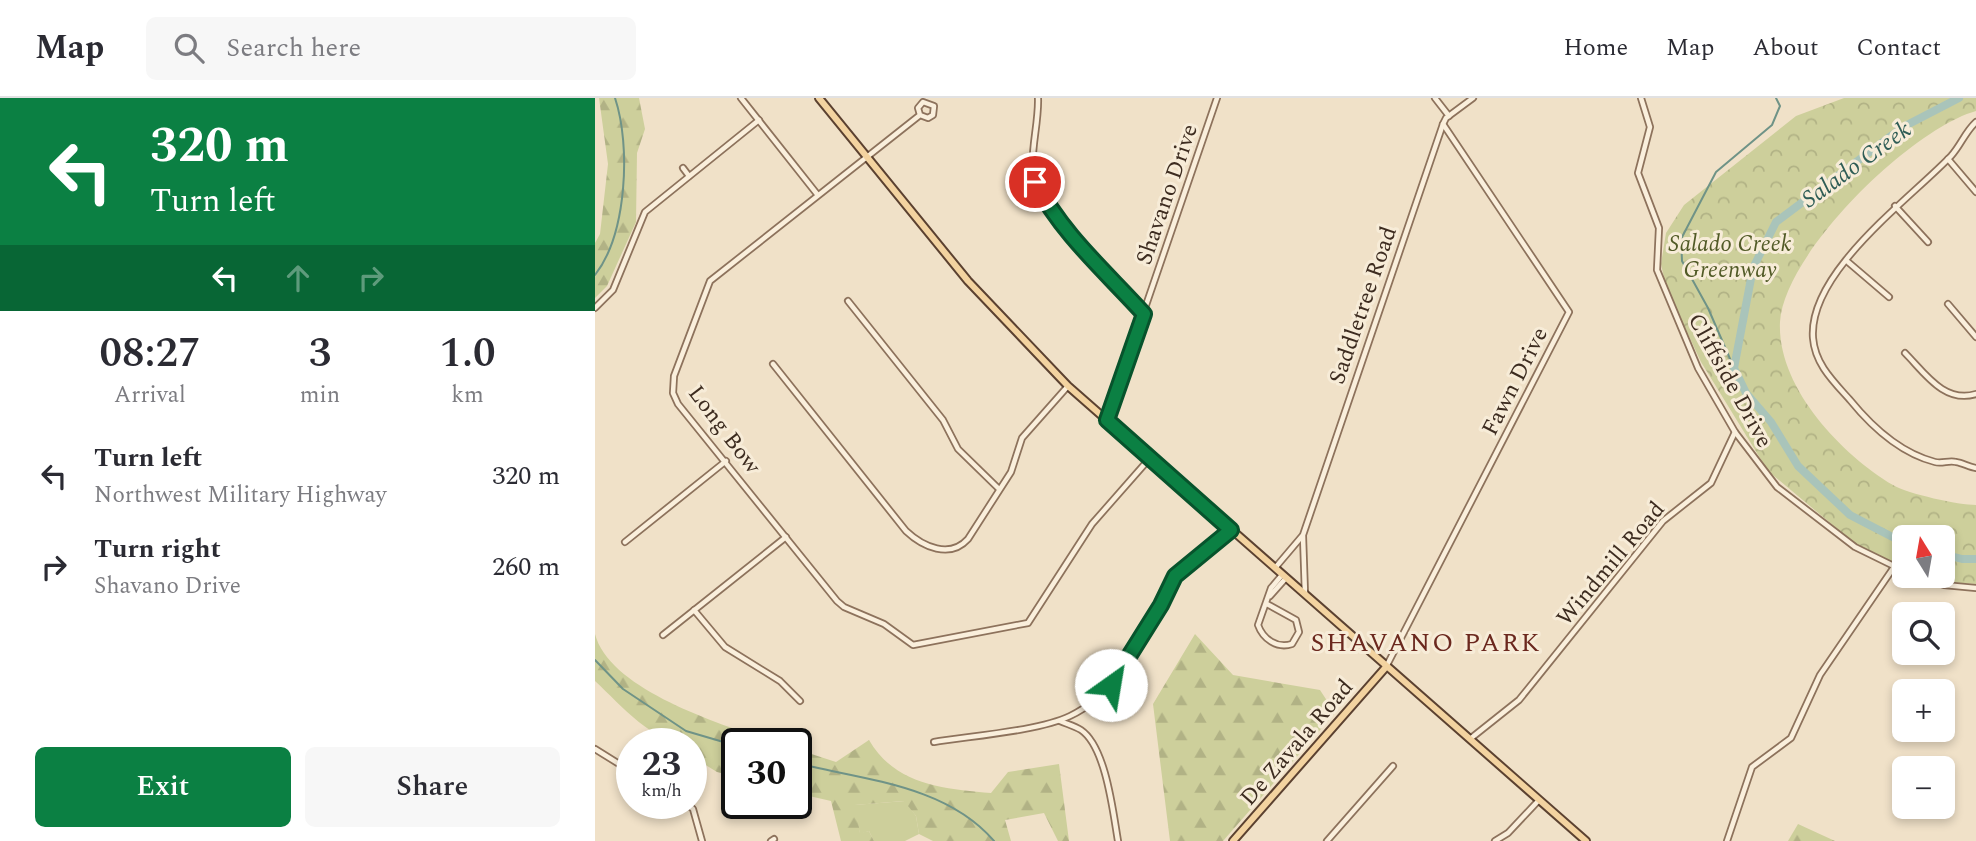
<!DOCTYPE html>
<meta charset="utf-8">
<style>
body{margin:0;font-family:Spectral,serif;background:#f7f7f7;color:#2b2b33;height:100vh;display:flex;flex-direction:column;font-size:26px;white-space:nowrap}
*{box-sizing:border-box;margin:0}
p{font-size:23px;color:#7c7c81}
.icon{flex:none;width:38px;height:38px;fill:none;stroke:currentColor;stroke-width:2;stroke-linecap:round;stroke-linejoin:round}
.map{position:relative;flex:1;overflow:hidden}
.drawer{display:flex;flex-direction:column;background:#fff;width:595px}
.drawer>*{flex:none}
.hud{background:#0b8043;color:#fff;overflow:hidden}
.needle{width:46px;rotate:349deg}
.controls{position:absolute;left:1297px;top:427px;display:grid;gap:14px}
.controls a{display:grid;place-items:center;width:63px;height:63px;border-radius:10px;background:#fff;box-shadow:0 4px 10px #0003;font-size:35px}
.speed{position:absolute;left:21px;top:630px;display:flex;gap:14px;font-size:35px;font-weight:700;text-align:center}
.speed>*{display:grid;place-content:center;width:91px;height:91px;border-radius:50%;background:#fff;box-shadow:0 4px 10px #0003;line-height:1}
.speed small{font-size:18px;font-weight:400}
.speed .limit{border:4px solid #111;border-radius:10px;background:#fff;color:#111}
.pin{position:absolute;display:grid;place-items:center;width:60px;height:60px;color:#fff;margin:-30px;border:4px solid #fff;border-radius:50%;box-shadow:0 2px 7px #0007}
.me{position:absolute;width:77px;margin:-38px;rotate:32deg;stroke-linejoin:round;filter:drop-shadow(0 0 5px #0008)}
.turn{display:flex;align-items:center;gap:24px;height:147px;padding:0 35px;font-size:32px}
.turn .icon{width:91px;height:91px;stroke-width:2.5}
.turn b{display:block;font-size:49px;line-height:60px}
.lanes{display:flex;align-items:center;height:66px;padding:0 35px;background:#0003;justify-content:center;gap:35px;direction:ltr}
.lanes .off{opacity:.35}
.eta{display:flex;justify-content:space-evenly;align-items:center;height:119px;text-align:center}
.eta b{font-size:42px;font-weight:600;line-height:49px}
.button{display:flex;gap:14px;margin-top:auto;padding:14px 35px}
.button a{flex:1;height:80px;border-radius:10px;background:#0b8043;color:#fff;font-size:28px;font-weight:600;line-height:80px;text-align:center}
.button a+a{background:#f7f7f7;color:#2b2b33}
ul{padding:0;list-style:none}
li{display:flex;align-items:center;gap:21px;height:91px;padding:0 35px}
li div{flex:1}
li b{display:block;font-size:26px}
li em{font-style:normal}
header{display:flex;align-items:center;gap:42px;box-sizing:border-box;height:98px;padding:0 35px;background:#fff;border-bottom:2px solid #e1e1e2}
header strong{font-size:33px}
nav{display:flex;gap:38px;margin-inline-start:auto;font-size:24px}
.search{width:490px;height:63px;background:#f7f7f7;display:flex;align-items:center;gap:18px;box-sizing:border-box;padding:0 24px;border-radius:10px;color:#7c7c81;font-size:26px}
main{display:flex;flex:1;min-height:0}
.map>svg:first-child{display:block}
.grass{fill:#cdcf9b}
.forest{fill:url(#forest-firs)}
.park{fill:url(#park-crowns)}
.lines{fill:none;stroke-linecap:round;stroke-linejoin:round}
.stream{stroke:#6f9387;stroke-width:2}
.river{stroke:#a9c4ba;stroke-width:8}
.minor-casing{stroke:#8d725c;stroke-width:8}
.major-casing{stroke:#5b4130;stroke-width:10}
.minor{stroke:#faefdc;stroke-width:4.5}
.major{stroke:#f3d3a0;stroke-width:6}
.route-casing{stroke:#07532c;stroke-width:18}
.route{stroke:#0b8043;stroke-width:12}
.labels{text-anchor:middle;stroke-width:6;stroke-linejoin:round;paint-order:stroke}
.street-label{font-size:23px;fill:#3d2c20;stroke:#f7ecd8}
.park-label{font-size:23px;font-style:italic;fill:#515a26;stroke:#f7ecd8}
.water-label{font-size:24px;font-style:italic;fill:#2f5d56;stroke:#f7ecd8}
.quarter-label{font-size:26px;letter-spacing:2px;fill:#6b281e;stroke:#f7ecd8}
</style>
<header>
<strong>Map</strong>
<div class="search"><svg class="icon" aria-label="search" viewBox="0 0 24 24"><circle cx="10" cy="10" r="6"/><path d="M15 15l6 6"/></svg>Search here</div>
<nav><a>Home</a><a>Map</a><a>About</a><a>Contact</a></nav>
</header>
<main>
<section class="drawer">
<div class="hud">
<div class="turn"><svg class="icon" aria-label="left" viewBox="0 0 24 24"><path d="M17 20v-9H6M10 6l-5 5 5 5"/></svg><div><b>320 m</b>Turn left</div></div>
<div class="lanes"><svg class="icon" aria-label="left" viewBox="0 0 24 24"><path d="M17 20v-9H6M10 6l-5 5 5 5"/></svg><svg class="icon off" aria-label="ahead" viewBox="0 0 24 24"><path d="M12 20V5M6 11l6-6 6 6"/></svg><svg class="icon off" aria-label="right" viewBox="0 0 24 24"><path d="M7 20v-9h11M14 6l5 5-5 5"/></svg></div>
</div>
<div class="eta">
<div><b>08:27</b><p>Arrival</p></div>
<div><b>3</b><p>min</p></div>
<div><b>1.0</b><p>km</p></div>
</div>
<ul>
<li><svg class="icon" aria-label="left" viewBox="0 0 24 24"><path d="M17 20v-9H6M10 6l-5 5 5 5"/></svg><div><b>Turn left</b><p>Northwest Military Highway</p></div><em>320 m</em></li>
<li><svg class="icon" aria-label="right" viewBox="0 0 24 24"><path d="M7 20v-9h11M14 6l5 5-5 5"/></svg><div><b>Turn right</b><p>Shavano Drive</p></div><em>260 m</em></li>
</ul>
<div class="button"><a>Exit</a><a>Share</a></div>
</section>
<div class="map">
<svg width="1381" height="743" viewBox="0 0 1381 743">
<defs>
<pattern id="forest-firs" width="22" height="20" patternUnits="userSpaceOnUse" patternTransform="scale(1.75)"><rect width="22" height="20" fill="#cdcf9b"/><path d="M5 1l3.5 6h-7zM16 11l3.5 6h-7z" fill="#b1b285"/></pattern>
<pattern id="park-crowns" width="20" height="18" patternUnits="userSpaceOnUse" patternTransform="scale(1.75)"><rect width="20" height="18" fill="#cdcf9b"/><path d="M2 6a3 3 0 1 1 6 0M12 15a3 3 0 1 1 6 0" fill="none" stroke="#b1b285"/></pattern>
</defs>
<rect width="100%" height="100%" fill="#f0e1c8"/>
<polygon class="grass" points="310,703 321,718 324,736 310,743 279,743 274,733 265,736 259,707"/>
<g class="forest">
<polygon points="4,0 44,0 50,31 42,55 41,124 12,188 0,200 0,145 5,136 13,66"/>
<path d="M0,536C15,594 134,629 185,646H142V679L122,674L96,658V646C58,646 27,608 0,583Z"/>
<polygon points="600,536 638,577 725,592 740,615 628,743 575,743 558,606"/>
<path d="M274,642C300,687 349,691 396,695L413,674L464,666L474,743H463L449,715L410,722L416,743H338L324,736L321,718L309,703L260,707L265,735L274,733L279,743H246L236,703L201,695V651L241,664Z"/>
<polygon points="1203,726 1240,743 1193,743"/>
</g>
<path class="park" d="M1249,0H1381V13C1316,31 1189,155 1185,224C1182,289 1246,356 1298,387C1313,396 1364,407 1381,407V486L1353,484L1334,478H1348V439H1309V469L1304,467L1264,449L1173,373L1106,264L1071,189L1066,166L1071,135L1089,107L1201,18Z"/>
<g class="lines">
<g class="stream">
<path d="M0,177C32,136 36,48 20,0"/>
<polyline points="1139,270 1113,210 1087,163 1086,141 1121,74 1177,27 1185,8 1181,0"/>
<polyline points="0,562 28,591 91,633 142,648"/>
<path d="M201,665C269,682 351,687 399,743"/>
</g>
<g class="river">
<polyline points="1309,445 1255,417 1203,368 1176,324 1151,295 1139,270 1158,170 1181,124 1308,29 1364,0"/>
<polyline points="1348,456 1367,461 1381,461"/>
</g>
<g class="minor-casing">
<g id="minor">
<polyline points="146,0 222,96"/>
<path d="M443,0C444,24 435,54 438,76C443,119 518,182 548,215"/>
<polyline points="840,0 854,18"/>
<polyline points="1046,0 1055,29 1043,75 1064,130 1062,172 1103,270 1140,334 1182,389 1260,449 1309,473"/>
<polyline points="325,17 323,10 328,4 339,8 338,17 333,20 325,17 115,183 79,278 78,295 83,306 242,503 249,509 289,526 318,547 433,525 497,426 555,360"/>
<path d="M1381,24C1370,34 1366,47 1356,58C1315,101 1213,174 1218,240C1220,266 1238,283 1255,302C1277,329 1305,355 1340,364C1347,366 1354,362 1361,364C1368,365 1374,369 1381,370"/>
<polyline points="1353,61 1381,94"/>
<polyline points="88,70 94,78"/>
<polyline points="1300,108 1333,144"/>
<polyline points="1253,164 1294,199"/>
<polyline points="253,203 348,322 363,351 404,391"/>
<polyline points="1353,206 1381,239"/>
<polyline points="0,210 18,192 50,114 164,22"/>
<path d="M1310,255C1329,274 1349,306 1381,296"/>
<path d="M178,266L311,433C328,449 355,461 373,441L416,374L427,340L473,288"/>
<polyline points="512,321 622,0"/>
<polyline points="708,438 710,496"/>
<polyline points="30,444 131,363"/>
<polyline points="680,470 708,437 848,26 851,20 878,0"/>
<polyline points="1321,478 1349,487 1381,490"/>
<polyline points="675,498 691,480"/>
<path d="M672,506L701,522L704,534L697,546C682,551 668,541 663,527L676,490L687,477"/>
<polyline points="99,512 130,549 185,583 205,603"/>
<polyline points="68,537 191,439"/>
<polyline points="791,569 974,214 848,26"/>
<path d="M465,623C472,626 480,628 486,632C511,649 518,714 523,743"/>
<polyline points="875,641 924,602 1068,423 1116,385 1140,334"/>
<path d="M339,644C375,638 444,633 475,618C529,593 549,528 579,480C588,464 620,445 636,432"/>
<polyline points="0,651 37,674"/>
<polyline points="91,705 98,711 107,743"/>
<polyline points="176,743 179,741"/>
<polyline points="732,743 798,668"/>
<polyline points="900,743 913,735 944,702"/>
<polyline points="1132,743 1157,669 1196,640 1225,577 1299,469"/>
</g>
</g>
<g class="major-casing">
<g id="major">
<polyline points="224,0 373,183 473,288 991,743"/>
<polyline points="638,743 791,569"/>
</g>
</g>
<use href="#minor" class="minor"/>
<use href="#major" class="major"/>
</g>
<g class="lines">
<g class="route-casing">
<path id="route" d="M440,84C467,136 510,173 549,216L512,322L636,432L580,478L566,507L516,587"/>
</g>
<use href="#route" class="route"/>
</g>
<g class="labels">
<g class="street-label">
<text transform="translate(571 96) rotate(-71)" y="8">Shavano Drive</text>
<text transform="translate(767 207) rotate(-71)" y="8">Saddletree Road</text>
<text transform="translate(1136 282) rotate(61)" y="8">Cliffside Drive</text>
<text transform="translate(919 283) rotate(-63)" y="8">Fawn Drive</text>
<text transform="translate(130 331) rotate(53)" y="8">Long Bow</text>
<text transform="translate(1015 465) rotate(-50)" y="8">Windmill Road</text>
<text transform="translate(701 644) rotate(-49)" y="8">De Zavala Road</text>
</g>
<g class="park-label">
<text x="1135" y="153">Salado Creek<tspan x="1135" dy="26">Greenway</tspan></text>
</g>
<g class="water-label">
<text transform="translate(1261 66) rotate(-36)" y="8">Salado Creek</text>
</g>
<g class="quarter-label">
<text x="831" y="553">SHAVANO PARK</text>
</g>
</g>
</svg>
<div class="controls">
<a><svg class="needle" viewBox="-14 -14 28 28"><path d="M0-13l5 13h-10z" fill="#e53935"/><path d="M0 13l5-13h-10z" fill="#7c7c81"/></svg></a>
<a><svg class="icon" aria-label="search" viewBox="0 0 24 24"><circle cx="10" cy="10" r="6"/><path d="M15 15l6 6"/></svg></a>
<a>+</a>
<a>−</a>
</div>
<div class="speed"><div>23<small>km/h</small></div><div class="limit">30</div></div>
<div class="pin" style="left:440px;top:84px;background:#d93025"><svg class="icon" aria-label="arrive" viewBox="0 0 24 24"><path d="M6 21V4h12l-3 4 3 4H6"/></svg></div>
<svg class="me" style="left:516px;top:587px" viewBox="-20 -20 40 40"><circle r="19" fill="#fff"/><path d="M0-13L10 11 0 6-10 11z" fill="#0b8043"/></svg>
</div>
</main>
